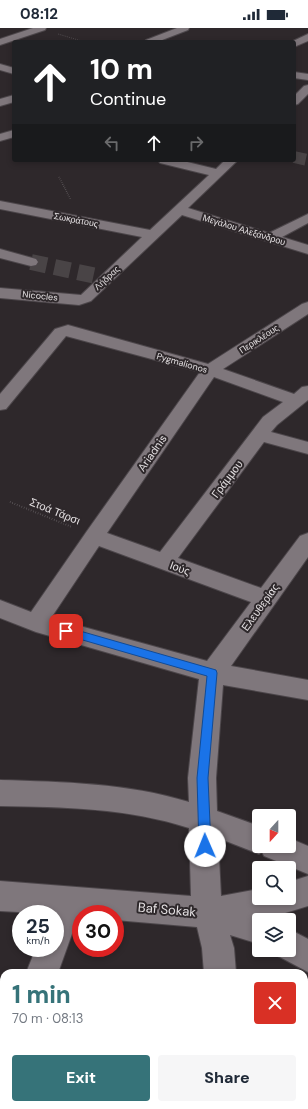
<!DOCTYPE html>
<meta charset="utf-8">
<style>
body{margin:0;font-family:"DM Sans",sans-serif;background:#f6f6f7;color:#1f2937;height:100vh;display:flex;flex-direction:column;font-size:15px;white-space:nowrap}
*{box-sizing:border-box;margin:0}
p{font-size:13px;color:#747a83}
.icon{flex:none;width:22px;height:22px;fill:none;stroke:currentColor;stroke-width:2;stroke-linecap:round;stroke-linejoin:round}
.map{position:relative;flex:1;overflow:hidden}
.panel{position:absolute;left:0px;top:941px;width:308px;height:140px;display:flex;flex-direction:column;background:#fff;border-radius:12px 12px 0 0;box-shadow:0 2px 6px #0003}
.panel>*{flex:none}
.top-card{position:absolute;left:12px;top:12px;width:284px;height:122px;border-radius:4px;box-shadow:0 2px 6px #0003;background:#202124;color:#fff;overflow:hidden}
.needle{width:26px;rotate:201deg}
.buttons{position:absolute;left:252px;top:781px;display:grid;gap:8px}
.buttons a{display:grid;place-items:center;width:44px;height:44px;border-radius:4px;background:#fff;box-shadow:0 2px 6px #0003;font-size:20px}
.speed{position:absolute;left:12px;top:877px;display:flex;gap:8px;font-size:20px;font-weight:700;text-align:center}
.speed>*{display:grid;place-content:center;width:52px;height:52px;border-radius:50%;background:#fff;box-shadow:0 2px 6px #0003;line-height:1}
.speed small{font-size:10px;font-weight:400}
.speed .limit{border:6px solid #d22;background:#fff;color:#111}
.pin{position:absolute;display:grid;place-items:center;width:34px;height:34px;color:#fff;margin:-17px;border-radius:8px;box-shadow:0 2px 6px #0006}
.me{position:absolute;width:44px;margin:-22px;rotate:359deg;stroke-linejoin:round;filter:drop-shadow(0 0 3px #0008)}
.turn{display:flex;align-items:center;gap:14px;height:84px;padding:0 12px;font-size:18px}
.turn .icon{width:52px;height:52px;stroke-width:2.5}
.turn b{display:block;font-size:28px;line-height:34px}
.lanes{display:flex;align-items:center;height:38px;padding:0 12px;background:#0003;justify-content:center;gap:20px;direction:ltr}
.lanes .off{opacity:.35}
.round{display:grid;place-items:center;flex:none;width:42px;height:42px;border-radius:4px;background:#f6f6f7}
.summary{display:flex;align-items:center;justify-content:space-between;height:68px;padding:0 12px}
h1{font-size:24px;font-weight:800;line-height:30px;color:#367379}
.primary-button{display:flex;gap:8px;margin-top:auto;padding:8px 12px}
.primary-button a{flex:1;height:46px;border-radius:4px;background:#367379;color:#fff;font-size:16px;font-weight:800;line-height:46px;text-align:center}
.primary-button a+a{background:#f6f6f7;color:#1f2937}
.status{display:flex;justify-content:space-between;align-items:center;height:28px;padding:0 20px;background:#fff;direction:ltr}
.status svg{height:11px;fill:currentColor}
.map>svg:first-child{display:block}
.lines{fill:none;stroke-linecap:round;stroke-linejoin:round}
.street-tunnel-far1{stroke:#494446;stroke-width:12;stroke-dasharray:12 6;stroke-linecap:butt}
.street-tunnel{stroke:#494446;stroke-width:16;stroke-dasharray:16 8;stroke-linecap:butt}
.street-casing{stroke:#4c464a;stroke-width:2}
.path-far2{stroke:#6d686b;stroke-width:1;stroke-dasharray:0.5 1.5;stroke-linecap:butt}
.path-far1{stroke:#6d686b;stroke-width:1.5;stroke-dasharray:0.5 1.5;stroke-linecap:butt}
.path{stroke:#6d686b;stroke-width:2;stroke-dasharray:0.5 2;stroke-linecap:butt}
.street{fill:#7f777c;fill-rule:evenodd}
.route{fill:#1a73e8;stroke:#114b97}
.labels{text-anchor:middle;stroke-width:4;stroke-linejoin:round;paint-order:stroke}
.far-street-label{font-size:9px;fill:#e4e0e2;stroke:#2e282b}
.street-label{font-size:11px;fill:#e4e0e2;stroke:#2e282b}
.near-street-label{font-size:13px;fill:#e4e0e2;stroke:#2e282b}
</style>
<div class="status"><b>08:12</b><svg viewBox="0 0 49 12"><path d="M0 12V9h3v3zM5 12V6h3v6zM10 12V3h3v9zM15 12V0h3v12zM26 1h20v11H26zM47 4h2v5h-2z"/></svg></div>
<div class="map">
<svg width="308" height="1081" viewBox="0 0 308 1081">
<rect width="100%" height="100%" fill="#2e282b"/>
<g class="lines">
<polyline class="street-tunnel-far1" points="294,129 308,132"/>
<polyline class="street-tunnel" points="31,234 101,249"/>
<g class="street-casing">
<g id="street">
<polygon points="33,0 46,0 45,2 0,17 0,11"/>
<polygon points="177,0 189,0 188,2 157,14 144,14 146,12"/>
<polygon points="308,6 308,13 294,19 294,14 291,14"/>
<polygon points="0,36 14,40 14,46 0,42"/>
<polygon points="294,44 308,46 308,52 294,50"/>
<polygon points="308,57 308,66 298,76 294,77 294,68 304,58"/>
<polygon points="14,67 14,74 0,78 0,71"/>
<polygon points="14,102 14,109 0,113 0,106"/>
<polygon points="158,132 179,132 216,141 225,132 238,132 188,180 269,205 308,186 308,195 282,209 308,217 308,226 182,187 91,273 79,277 0,270 0,260 81,267 142,209 0,181 0,173 150,202 209,147 160,135"/>
<polygon points="0,221 36,231 38,234 36,237 31,238 0,230"/>
<path d="M308,274V286L223,341L294,366L302,359L308,358V372L277,397L271,404L308,414V426L264,414L178,530L261,560L300,508L308,505V529L231,638L308,652V672L223,657L216,750L217,783L259,798V818H289V810L308,818V846L264,828L262,824L259,826L218,810L221,868L259,861V870H289V854L308,848V878L269,890L271,892H259V916L230,907L234,920L236,945H204L202,920L197,899L115,892V886H81V890L78,889L58,945H26L36,920H55V886L0,883V853L191,868L189,800C127,780 64,779 0,778V752C64,754 127,755 189,774L188,750L199,651L36,604L0,590V572L31,584L87,503L200,344L66,308L6,381L0,382V366L55,301L68,297L208,336L302,276ZM214,349L283,374L263,389L160,524L107,505ZM99,518L251,574L207,633L51,590Z"/>
<polygon points="289,901 308,911 308,944 278,928 275,922 289,922"/>
<polygon points="4,1032 4,1076 0,1077 0,1033"/>
<rect x="206" y="1077" width="36" height="4"/>
</g>
</g>
<polyline class="path-far2" points="58,6 85,14"/>
<polyline class="path-far1" points="59,149 71,172"/>
<polyline class="path" points="10,474 72,499"/>
<use href="#street" class="street"/>
</g>
<polygon class="route" points="66,599 216,642 217,645 208,750 211,818 209,823 205,824 201,823 199,818 197,750 207,648 62,606 61,603 62,601"/>
<g class="labels">
<g class="far-street-label">
<text transform="translate(76 192) rotate(11)" y="3">Σωκράτους</text>
<text transform="translate(244 202) rotate(17)" y="3">Μεγάλου Αλεξάνδρου</text>
<text transform="translate(107 250) rotate(-43)" y="3">Λήδρας</text>
<text transform="translate(40 268) rotate(6)" y="3">Nicocles</text>
<text transform="translate(259 311) rotate(-33)" y="3">Περικλέους</text>
<text transform="translate(182 335) rotate(16)" y="3">Pygmalionos</text>
</g>
<g class="street-label">
<text transform="translate(152 425) rotate(-55)" y="4">Ariadnis</text>
<text transform="translate(227 451) rotate(-53)" y="4">Γράμμου</text>
<text transform="translate(55 483) rotate(22)" y="4">Στοά Τάρσι</text>
<text transform="translate(180 540) rotate(20)" y="4">Ιούς</text>
<text transform="translate(260 579) rotate(-54)" y="4">Ελευθερίας</text>
</g>
<g class="near-street-label">
<text transform="translate(167 881) rotate(5)" y="5">Baf Sokak</text>
</g>
</g>
</svg>
<div class="buttons">
<a><svg class="needle" viewBox="-14 -14 28 28"><path d="M0-13l5 13h-10z" fill="#e53935"/><path d="M0 13l5-13h-10z" fill="#747a83"/></svg></a>
<a><svg class="icon" aria-label="search" viewBox="0 0 24 24"><circle cx="10" cy="10" r="6"/><path d="M15 15l6 6"/></svg></a>
<a><svg class="icon" aria-label="layers" viewBox="0 0 24 24"><path d="M12 4l9 5-9 5-9-5zM3 14l9 5 9-5"/></svg></a>
</div>
<div class="speed"><div>25<small>km/h</small></div><div class="limit">30</div></div>
<div class="pin" style="left:66px;top:603px;background:#d93025"><svg class="icon" aria-label="arrive" viewBox="0 0 24 24"><path d="M6 21V4h12l-3 4 3 4H6"/></svg></div>
<svg class="me" style="left:205px;top:818px" viewBox="-20 -20 40 40"><circle r="19" fill="#fff"/><path d="M0-13L10 11 0 6-10 11z" fill="#1a73e8"/></svg>
<div class="top-card">
<div class="turn"><svg class="icon" aria-label="ahead" viewBox="0 0 24 24"><path d="M12 20V5M6 11l6-6 6 6"/></svg><div><b>10 m</b>Continue</div></div>
<div class="lanes"><svg class="icon off" aria-label="left" viewBox="0 0 24 24"><path d="M17 20v-9H6M10 6l-5 5 5 5"/></svg><svg class="icon" aria-label="ahead" viewBox="0 0 24 24"><path d="M12 20V5M6 11l6-6 6 6"/></svg><svg class="icon off" aria-label="right" viewBox="0 0 24 24"><path d="M7 20v-9h11M14 6l5 5-5 5"/></svg></div>
</div>
<section class="panel">
<div class="summary"><div><h1>1 min</h1><p>70 m · 08:13</p></div><a class="round" style="background:#d93025;color:#fff"><svg class="icon" aria-label="close" viewBox="0 0 24 24"><path d="M6 6l12 12M18 6L6 18"/></svg></a></div>
<div class="primary-button"><a>Exit</a><a>Share</a></div>
</section>
</div>
